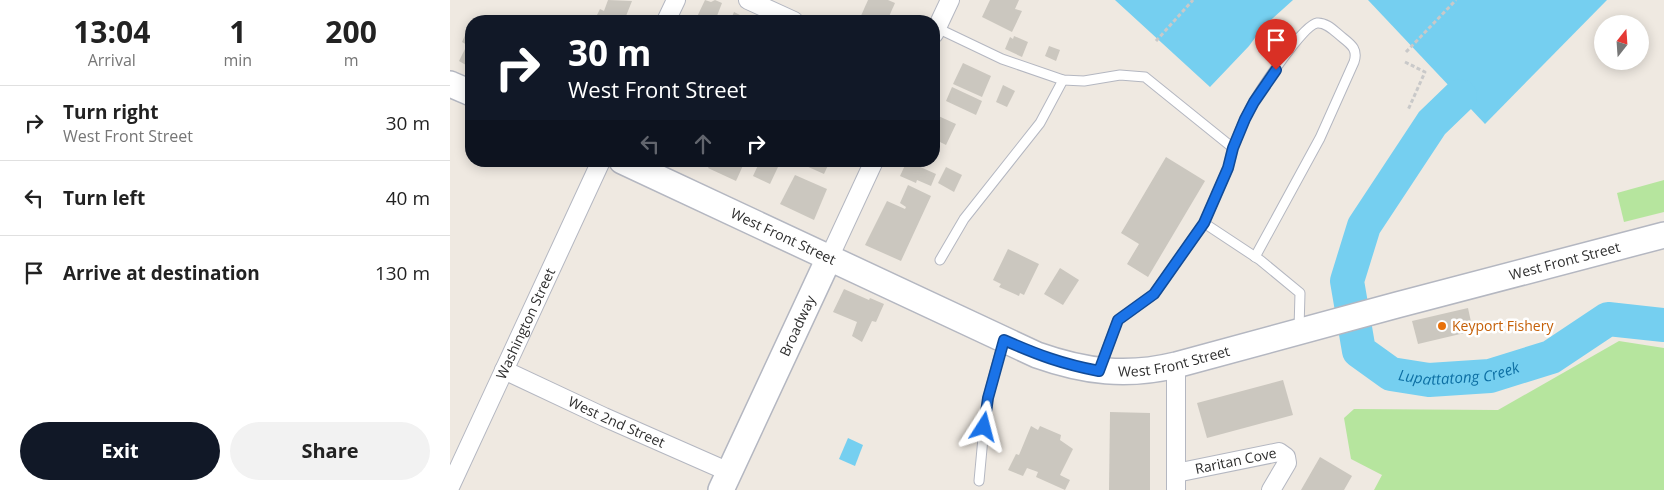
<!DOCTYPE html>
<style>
body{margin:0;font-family:"Open Sans",sans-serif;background:#f2f2f2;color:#222;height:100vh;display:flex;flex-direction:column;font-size:19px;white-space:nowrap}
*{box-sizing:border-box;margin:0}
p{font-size:16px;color:#767676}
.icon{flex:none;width:28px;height:28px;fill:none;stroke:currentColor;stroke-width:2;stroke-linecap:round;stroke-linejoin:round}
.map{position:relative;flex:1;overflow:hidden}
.panel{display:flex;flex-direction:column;background:#fff;width:450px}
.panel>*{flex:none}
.top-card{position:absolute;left:15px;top:15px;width:475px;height:152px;border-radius:20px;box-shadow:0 2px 12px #0003;background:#111827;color:#fff;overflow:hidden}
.needle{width:32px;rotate:17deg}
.controls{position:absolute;left:1144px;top:15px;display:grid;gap:10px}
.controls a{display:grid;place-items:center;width:55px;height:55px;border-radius:50%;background:#fff;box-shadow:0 2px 12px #0003;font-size:25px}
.pin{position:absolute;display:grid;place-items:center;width:42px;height:42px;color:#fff;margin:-51px -21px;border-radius:50% 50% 50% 0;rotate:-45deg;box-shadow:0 0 5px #0007}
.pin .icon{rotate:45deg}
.me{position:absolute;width:55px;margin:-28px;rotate:9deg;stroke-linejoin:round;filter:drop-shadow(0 0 4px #0008)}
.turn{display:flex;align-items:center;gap:18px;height:105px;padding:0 20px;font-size:22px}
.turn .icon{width:65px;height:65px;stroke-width:2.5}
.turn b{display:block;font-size:35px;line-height:42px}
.lanes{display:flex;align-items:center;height:48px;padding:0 20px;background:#0003;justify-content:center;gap:25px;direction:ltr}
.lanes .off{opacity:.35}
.eta{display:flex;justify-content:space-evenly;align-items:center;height:85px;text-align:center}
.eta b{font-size:30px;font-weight:700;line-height:35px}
.cta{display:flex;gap:10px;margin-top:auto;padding:10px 20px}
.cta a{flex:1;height:58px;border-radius:30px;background:#111827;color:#fff;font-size:20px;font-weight:700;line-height:58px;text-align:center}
.cta a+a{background:#f2f2f2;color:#222}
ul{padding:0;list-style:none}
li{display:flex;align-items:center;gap:15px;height:75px;padding:0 20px;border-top:1px solid #e0e0e0}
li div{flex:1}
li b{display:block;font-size:19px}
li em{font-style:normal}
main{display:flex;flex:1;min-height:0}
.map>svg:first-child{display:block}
.green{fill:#b6e59e}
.water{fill:#75cff0}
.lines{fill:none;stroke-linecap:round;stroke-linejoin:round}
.river{stroke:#75cff0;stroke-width:34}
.building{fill:#cbc7bf}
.lane-casing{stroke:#b4b7c1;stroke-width:11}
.street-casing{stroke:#b4b7c1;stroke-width:20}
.secondary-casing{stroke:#b4b7c1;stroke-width:28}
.path{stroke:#c9c9c9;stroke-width:3;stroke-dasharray:4 2.5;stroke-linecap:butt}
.lane{stroke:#fff;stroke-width:9}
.street{stroke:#fff;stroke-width:18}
.secondary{stroke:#fff;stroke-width:25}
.route-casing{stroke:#114b97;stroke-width:12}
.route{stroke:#1a73e8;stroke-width:9}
.food-dot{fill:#e8710a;stroke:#fff;stroke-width:2}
.labels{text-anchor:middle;stroke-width:5;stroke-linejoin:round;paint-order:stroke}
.street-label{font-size:14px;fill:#2e2e2e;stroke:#fff}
.food-label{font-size:14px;fill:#c56008;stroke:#fff;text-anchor:start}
.water-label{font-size:15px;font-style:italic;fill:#0d6fa3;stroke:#fff}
</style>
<main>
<section class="panel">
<div class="eta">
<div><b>13:04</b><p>Arrival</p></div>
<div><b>1</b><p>min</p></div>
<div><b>200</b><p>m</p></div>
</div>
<ul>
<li><svg class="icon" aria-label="right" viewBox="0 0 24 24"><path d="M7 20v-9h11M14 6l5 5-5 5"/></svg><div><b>Turn right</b><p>West Front Street</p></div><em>30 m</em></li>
<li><svg class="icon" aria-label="left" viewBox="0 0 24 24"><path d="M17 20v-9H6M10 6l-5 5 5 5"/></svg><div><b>Turn left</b></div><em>40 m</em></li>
<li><svg class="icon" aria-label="arrive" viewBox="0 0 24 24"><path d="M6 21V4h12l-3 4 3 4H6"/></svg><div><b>Arrive at destination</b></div><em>130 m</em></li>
</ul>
<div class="cta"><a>Exit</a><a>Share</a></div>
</section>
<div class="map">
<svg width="1214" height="490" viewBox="0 0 1214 490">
<rect width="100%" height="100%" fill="#efe9e1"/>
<g class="green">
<polygon points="1214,180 1214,212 1174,222 1167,193"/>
<polygon points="1169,341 1214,348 1214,490 924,490 932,475 901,459 894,418 904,409 1048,410"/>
</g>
<g class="water">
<polygon points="665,0 843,0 813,27 799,46 760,87"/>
<polygon points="918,0 1157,0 1035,124"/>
<polygon points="398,438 413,445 405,466 389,459"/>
</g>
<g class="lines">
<path class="river" id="s1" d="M1010,96L982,123L914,226L897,281L909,351L941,374L979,380L1040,376L1101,357L1158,319L1214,325"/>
</g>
<g class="building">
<polygon points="158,0 182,1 174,21 144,21 150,9 154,11"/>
<polygon points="255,0 261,2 265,0 272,3 265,21 245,21"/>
<polygon points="418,0 438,0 445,3 437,21 419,21 410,18"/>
<polygon points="540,0 569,0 565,9 572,11 562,32 532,17"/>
<polygon points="284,12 298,19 297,21 280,21"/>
<polygon points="21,22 21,68 9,61 17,45 12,42"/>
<polygon points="564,36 578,42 572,57 555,49 560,37 563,39"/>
<polygon points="599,46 610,50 606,61 595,56"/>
<polygon points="513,63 541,76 532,97 503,84"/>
<polygon points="553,85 565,91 557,107 546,102"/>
<polygon points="502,87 532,101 526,115 496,101"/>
<polygon points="484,114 506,124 496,145 490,142 487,149 484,147"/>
<polygon points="716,157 755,181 698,277 677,264 689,244 671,233"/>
<polygon points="262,161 295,161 286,181 258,168"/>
<polygon points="310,161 314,161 328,167 320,184 303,176"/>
<polygon points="345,161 380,161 374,174"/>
<polygon points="457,161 486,174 481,186 467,180 466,183 450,176"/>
<polygon points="496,167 512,175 504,192 488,183"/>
<polygon points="345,175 377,189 364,220 330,204"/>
<polygon points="458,185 481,196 451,261 415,245 437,201 455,209 456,207 450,203"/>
<polygon points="558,249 589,264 574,295 570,293 569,296 549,287 551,284 543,280"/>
<polygon points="610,268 629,280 613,305 594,294"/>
<polygon points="394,289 419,300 420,298 434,304 426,322 422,321 412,342 402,336 407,322 383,312"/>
<polygon points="1018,308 1023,331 968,344 962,321"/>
<polygon points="833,380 843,415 757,438 747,403"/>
<polygon points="660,412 700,413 700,490 659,490"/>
<polygon points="581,426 588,430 590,426 611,435 610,440 623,449 610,475 620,480 615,490 586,477 588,472 577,468 573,476 558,470 566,454 569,455"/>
<polygon points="870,457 902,476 894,490 851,490"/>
</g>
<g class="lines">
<g class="lane-casing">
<g id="lane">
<polyline points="487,28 552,59 613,80 634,81 670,75 695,77 783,148 778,168 754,223 704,294 668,320 650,368"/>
<path d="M783,148C789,133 795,117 803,103C811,89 853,25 867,23C877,22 885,32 893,38C902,45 908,50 904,62L870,138L805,257"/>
<polyline points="754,223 810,260 850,293 849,329"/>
<polyline points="490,260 514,219 590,123 613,80"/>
<polyline points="529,481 534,427 538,398 553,342"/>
</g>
</g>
<g class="street-casing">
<g id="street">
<polyline points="298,0 344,21"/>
<polyline points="216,21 226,0"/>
<polyline points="484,34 500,0"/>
<polyline points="379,258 424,161"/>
<path id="s2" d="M54,370L154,417L279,472"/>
<path id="s3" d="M726,473L829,452L836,457L837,463L821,490"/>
<path id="s4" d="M0,487L151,161"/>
<polyline points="726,490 726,365"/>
</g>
</g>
<g class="secondary-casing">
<g id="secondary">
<polyline points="0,84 21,93"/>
<path id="s5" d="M172,161L587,355C635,372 677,377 726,365L947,305L1214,235"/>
<path id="s6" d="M271,490L379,258"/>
</g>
</g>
<g class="path">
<polyline points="706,41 743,0"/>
<polyline points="956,52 1006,0"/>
<polyline points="955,62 975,72 958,110"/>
</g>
<use href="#lane" class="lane"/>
<use href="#street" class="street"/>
<use href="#secondary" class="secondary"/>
</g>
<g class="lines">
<g class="route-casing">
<path id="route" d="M534,427L538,398L554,340C588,355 612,364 649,371L668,320L704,294L754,223L778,168L783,148L795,119L804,102L826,70"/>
</g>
<use href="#route" class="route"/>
</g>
<circle class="food-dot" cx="992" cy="326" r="5"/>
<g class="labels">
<g class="street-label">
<text dy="5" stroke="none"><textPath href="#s5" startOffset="178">West Front Street</textPath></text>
<text dy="5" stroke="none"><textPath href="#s5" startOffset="1002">West Front Street</textPath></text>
<text dy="5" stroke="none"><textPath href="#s4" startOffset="180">Washington Street</textPath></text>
<text dy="5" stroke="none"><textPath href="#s6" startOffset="181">Broadway</textPath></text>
<text dy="5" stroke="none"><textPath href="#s5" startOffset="598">West Front Street</textPath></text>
<text dy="5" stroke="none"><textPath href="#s2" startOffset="124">West 2nd Street</textPath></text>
<text dy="5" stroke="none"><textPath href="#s3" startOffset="61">Raritan Cove</textPath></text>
</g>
<g class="food-label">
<text x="1002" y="331">Keyport Fishery</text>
</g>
<g class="water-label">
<text dy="5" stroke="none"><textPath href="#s1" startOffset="399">Lupattatong Creek</textPath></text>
</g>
</g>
</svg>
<div class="controls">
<a><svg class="needle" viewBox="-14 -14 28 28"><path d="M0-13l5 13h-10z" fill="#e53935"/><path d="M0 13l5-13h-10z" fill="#767676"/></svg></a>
</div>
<div class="pin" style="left:826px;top:70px;background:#d93025"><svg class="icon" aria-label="arrive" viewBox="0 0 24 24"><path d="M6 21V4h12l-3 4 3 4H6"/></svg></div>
<svg class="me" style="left:534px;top:427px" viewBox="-20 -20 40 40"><path d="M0-17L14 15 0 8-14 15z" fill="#1a73e8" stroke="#fff" stroke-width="4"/></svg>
<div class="top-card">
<div class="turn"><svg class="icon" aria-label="right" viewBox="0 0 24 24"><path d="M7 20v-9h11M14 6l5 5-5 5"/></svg><div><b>30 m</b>West Front Street</div></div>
<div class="lanes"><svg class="icon off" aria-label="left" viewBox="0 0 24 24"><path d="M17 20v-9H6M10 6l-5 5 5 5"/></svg><svg class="icon off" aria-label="ahead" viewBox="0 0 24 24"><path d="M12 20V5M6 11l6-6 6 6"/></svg><svg class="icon" aria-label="right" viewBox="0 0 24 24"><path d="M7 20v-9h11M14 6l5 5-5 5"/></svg></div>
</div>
</div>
</main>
